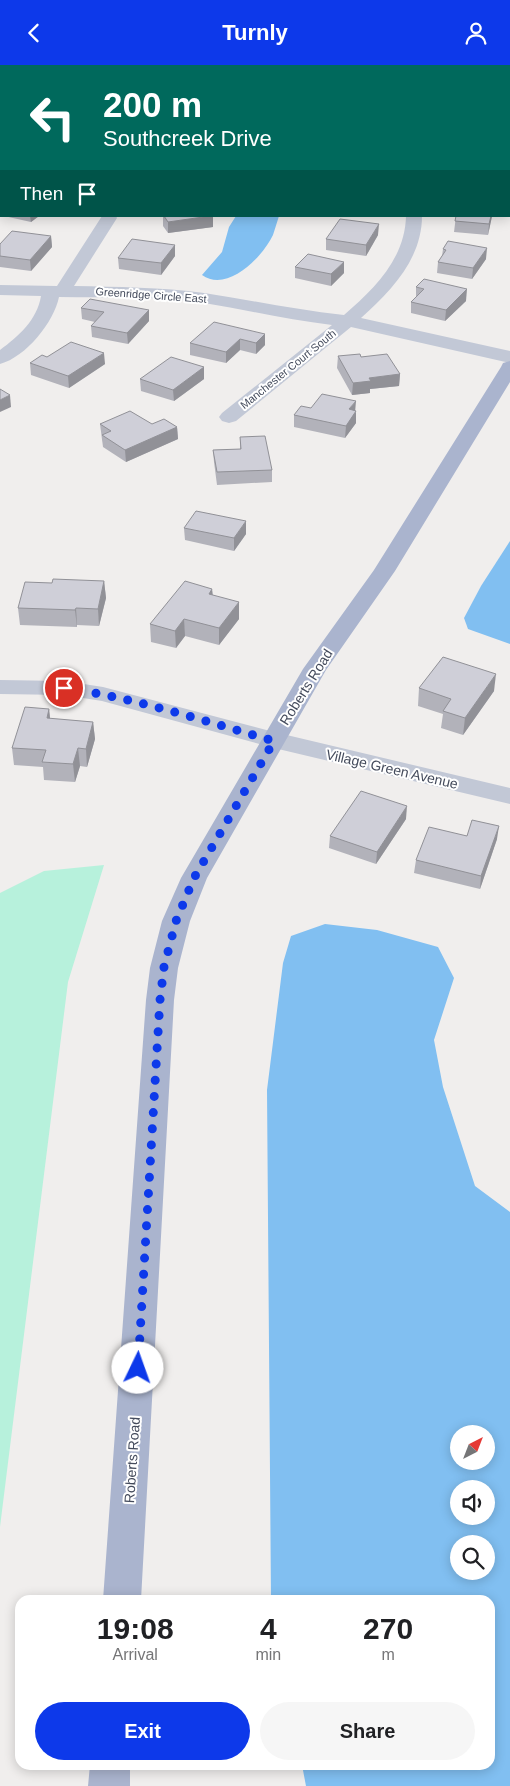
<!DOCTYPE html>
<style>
body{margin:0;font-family:Arial,sans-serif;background:#f6f6f6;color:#202124;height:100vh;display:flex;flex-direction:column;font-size:19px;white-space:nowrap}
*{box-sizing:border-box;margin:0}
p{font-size:16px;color:#757577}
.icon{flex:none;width:28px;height:28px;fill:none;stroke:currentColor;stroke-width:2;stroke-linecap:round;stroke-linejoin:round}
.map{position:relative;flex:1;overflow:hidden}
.details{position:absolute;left:15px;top:1530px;width:480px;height:175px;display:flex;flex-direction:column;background:#fff;border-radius:15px;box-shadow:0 2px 12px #0003}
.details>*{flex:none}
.banner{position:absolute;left:0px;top:0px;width:510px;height:152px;box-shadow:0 2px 12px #0003;background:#00695c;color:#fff;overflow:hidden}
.needle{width:32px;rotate:42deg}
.buttons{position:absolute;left:450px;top:1360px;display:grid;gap:10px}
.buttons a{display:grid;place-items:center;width:45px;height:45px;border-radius:50%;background:#fff;box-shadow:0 2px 12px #0003;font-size:25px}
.pin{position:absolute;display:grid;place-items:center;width:42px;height:42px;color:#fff;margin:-21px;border:2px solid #fff;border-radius:50%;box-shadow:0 1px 5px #0007}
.me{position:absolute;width:55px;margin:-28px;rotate:3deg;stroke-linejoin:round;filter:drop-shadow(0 0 4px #0008)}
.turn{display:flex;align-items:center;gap:18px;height:105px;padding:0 20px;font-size:22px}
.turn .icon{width:65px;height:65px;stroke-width:2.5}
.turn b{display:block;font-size:35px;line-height:42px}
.then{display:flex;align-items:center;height:48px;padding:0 20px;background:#0003;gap:10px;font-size:19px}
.eta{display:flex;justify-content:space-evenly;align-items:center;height:85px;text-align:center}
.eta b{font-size:30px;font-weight:700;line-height:35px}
.cta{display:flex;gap:10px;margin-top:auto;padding:10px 20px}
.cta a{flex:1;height:58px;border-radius:30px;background:#0d39ea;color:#fff;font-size:20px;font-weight:700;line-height:58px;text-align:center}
.cta a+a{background:#f6f6f6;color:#202124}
header{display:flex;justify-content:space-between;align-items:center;height:65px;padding:0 20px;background:#0d39ea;color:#fff;font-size:22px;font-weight:700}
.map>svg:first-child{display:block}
.green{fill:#b7f1dc}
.water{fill:#81bff1;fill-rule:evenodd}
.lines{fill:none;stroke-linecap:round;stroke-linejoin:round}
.minor{fill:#c2c8d6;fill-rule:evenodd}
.primary{fill:#aab4ce;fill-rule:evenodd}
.wall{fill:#b2b2ba}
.shaded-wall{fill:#919197}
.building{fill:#cfcfd8;stroke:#919197}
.route{stroke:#0d39ea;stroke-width:9;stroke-dasharray:0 16.2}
.labels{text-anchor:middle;stroke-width:4;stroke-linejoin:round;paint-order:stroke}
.far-street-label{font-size:11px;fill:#444b5c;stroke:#fff}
.street-label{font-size:14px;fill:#444b5c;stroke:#fff}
</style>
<header><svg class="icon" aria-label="back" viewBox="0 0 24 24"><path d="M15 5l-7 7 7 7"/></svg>Turnly<svg class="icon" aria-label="person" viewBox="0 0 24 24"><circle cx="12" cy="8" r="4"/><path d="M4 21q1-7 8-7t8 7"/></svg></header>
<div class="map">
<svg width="510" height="1721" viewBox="0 0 510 1721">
<rect width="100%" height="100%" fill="#f0eeed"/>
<polygon class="green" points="104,800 68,917 0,1462 0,828 44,806"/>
<g class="water">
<path d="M236,151H279C277,157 275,164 273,170C262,193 227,228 202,210L222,187L229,162Z"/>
<polygon points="510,476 510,579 468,564 464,553 481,521"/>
<path d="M325,859L377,865L438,882L454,913L434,975L443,1022L475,1121L510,1147V1721H306L302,1700H490V1535H271L267,1025L283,898L291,871ZM459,1369H486V1396H459ZM459,1424H486V1451H459ZM459,1479H486V1506H459Z"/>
</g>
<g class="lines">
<g class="minor">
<rect x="28" y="0" width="14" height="1"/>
<polygon points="382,0 396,0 397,1 383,1"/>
<path d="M102,151H116L117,153L74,221C117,222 161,222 204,228C251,235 296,245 344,250C374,224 405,194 406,151H422C422,194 391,226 361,253L510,286V298L351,262L236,356L229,358L222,356L219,352L222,348L332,260C289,255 247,245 204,238C156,231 107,233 59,232C54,257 26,292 0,299V285C19,271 37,255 41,231L0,230V220L57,221Z"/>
<polygon points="0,615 64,616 103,622 274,667 510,723 510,739 274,683 102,636 64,630 0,629"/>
</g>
<g class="primary">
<polygon points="510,296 510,317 395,506 326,605 207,813 190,856 178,903 174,935 141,1535 103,1535 146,935 150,903 162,856 181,813 303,604 374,505 501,302 503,298"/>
<polygon points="90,1700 130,1700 130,1721 88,1721"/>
</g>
</g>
<g class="wall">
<polygon points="427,0 459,0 459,1 428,1"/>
<polygon points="0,61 1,61 1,77 0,76"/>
<polygon points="4,151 39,151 31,157"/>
<polygon points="163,151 213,151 213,162 168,168 163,161"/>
<polygon points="456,151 492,151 488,170 454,167"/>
<polygon points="378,170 366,191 326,185 326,174"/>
<polygon points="51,171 52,182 31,206 0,202 0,179"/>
<polygon points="175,180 175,191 161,210 119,204 118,193"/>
<polygon points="443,184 486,194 472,214 437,208 438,197 442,191"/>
<polygon points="295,202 344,208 331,221 295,213"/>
<polygon points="416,222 466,236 445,256 411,248 411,237 416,233"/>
<polygon points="81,243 149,245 149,256 128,279 92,272 91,261 95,257 82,254"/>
<polygon points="265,269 265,280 256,289 240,285 226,298 190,290 190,278"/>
<polygon points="338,291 361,292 400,309 399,321 370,324 370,328 352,330 337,303"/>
<polygon points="47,292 105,299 69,323 31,310 30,298"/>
<polygon points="204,302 204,314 174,336 141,326 140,314"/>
<polygon points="311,343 355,346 356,358 345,373 294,362 294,350"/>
<polygon points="100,359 152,359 177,362 178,374 126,397 103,382"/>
<polygon points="240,372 272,405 272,417 217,420 214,397 213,385 240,384"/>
<polygon points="184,463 246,469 234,486 185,475"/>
<polygon points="104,516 106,533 99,561 77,560 77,562 20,560 18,543 52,518"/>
<polygon points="212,524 213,530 239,554 219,580 185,571 176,583 151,577 150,559"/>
<polygon points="419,623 494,626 463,670 441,663 443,649 418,641"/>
<polygon points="49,644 50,654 93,657 95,674 87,702 80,701 75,717 44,715 43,702 14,700 12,683"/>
<polygon points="406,754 376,799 329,783 330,771"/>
<polygon points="467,771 497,774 480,824 414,808 416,795"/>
</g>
<g class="shaded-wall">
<polygon points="30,151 39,151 31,157"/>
<polygon points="210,151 213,151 213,162 168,168 168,157"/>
<polygon points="491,151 492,151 488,170 489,159"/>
<polygon points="379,159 378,170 366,191 366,180"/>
<polygon points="51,171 52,182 31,206 30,195"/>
<polygon points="175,180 175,191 161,210 161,198"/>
<polygon points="487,183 486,194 472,214 473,203"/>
<polygon points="344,197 344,208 331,221 331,209"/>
<polygon points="467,224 466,236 445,256 446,245"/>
<polygon points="149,245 149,256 128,279 127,268"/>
<polygon points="265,269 265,280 256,289 256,278"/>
<polygon points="240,274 240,285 226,298 226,287"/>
<polygon points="104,288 105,299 69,323 68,311"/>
<polygon points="204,302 204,314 174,336 173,325"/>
<polygon points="400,309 399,321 370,324 370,328 352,330 353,318 369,313"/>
<polygon points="10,330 11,342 0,347 0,335"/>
<polygon points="356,336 355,348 356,346 356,358 345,373 346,361 349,344"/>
<polygon points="177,362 178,374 126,397 125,385"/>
<polygon points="246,456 246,469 234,486 234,473"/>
<polygon points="104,516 106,533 99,561 98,544"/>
<polygon points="212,524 213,541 209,529"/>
<polygon points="239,537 239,554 219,580 219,563"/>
<polygon points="76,543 77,560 77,562 75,545"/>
<polygon points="184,554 185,571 176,583 175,566"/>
<polygon points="496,609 494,626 463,670 465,653"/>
<polygon points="49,644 51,662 47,653"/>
<polygon points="93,657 95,674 87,702 86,684"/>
<polygon points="78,683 80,701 75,717 73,699"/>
<polygon points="407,741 406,754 376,799 377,787"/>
<polygon points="499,761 497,774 480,824 481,811"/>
</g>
<g class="building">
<polygon points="66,0 102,0 101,1 65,1"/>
<polygon points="164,151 210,151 168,157"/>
<polygon points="456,151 491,151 489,159 455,156"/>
<polygon points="340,154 379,159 366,180 326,174"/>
<polygon points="12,166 51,171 30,195 0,191 0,179"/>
<polygon points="132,174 175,180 161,198 118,193"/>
<polygon points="448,176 487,183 473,203 438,197 446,185 443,184"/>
<polygon points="308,189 344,197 331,209 295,202"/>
<polygon points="424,214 467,224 446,245 411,237 424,224 416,222"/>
<polygon points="90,234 149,245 127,268 91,261 104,247 81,243"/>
<polygon points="214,257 265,269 256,278 240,274 226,287 190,278"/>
<polygon points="71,277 104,288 68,311 30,298 42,290 47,292"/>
<polygon points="360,289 361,292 387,289 400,309 369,313 371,316 353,318 338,291"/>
<polygon points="171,292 204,302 173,325 140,314"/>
<polygon points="0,324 10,330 0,335"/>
<polygon points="322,329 356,336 349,344 356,346 346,361 294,350 301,341 311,343"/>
<polygon points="130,346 152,359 164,354 177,362 125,385 102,370 111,366 100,359"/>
<polygon points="265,371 272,405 217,407 213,385 241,384 240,372"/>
<polygon points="196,446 246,456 234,473 184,463"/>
<polygon points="53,514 104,516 98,544 76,543 75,545 18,543 25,517 52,518"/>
<polygon points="185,516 212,524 209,529 239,537 219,563 184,554 175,566 150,559"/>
<polygon points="443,592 496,609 465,653 443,646 451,634 419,623"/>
<polygon points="25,642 49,644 47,653 93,657 86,684 78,683 73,699 42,697 46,685 12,683"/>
<polygon points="361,726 407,741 377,787 330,771"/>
<polygon points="472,755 499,761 481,811 416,795 429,762 467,771"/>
</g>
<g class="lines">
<path class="route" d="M64,623C136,633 204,656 274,676L194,813L176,856L164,902L160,935L138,1303"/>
</g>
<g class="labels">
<g class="far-street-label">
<text transform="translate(151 230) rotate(4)" y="4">Greenridge Circle East</text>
<text transform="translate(288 304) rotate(-39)" y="4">Manchester Court South</text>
</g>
<g class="street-label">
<text transform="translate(306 622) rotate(-58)" y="5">Roberts Road</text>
<text transform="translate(392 704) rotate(13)" y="5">Village Green Avenue</text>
<text transform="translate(132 1395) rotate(-86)" y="5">Roberts Road</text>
</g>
</g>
</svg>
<div class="buttons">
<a><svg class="needle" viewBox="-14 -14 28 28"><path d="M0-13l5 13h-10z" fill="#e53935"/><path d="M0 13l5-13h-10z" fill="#757577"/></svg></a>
<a><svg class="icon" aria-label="sound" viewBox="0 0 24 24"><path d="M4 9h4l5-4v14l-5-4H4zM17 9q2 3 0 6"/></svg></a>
<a><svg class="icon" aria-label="search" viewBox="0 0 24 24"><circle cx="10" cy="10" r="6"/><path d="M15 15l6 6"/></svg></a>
</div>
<div class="pin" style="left:64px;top:623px;background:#d93025"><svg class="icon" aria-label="arrive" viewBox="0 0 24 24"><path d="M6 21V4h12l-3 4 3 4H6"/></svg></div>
<svg class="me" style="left:138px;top:1303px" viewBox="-20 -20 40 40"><circle r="19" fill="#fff"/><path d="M0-13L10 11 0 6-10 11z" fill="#0d39ea"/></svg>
<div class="banner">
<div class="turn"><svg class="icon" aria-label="left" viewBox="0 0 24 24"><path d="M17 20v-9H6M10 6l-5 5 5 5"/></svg><div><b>200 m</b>Southcreek Drive</div></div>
<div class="then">Then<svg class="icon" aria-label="arrive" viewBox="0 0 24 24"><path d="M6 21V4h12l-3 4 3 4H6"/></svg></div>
</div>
<section class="details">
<div class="eta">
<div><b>19:08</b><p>Arrival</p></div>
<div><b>4</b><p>min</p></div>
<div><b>270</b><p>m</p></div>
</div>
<div class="cta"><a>Exit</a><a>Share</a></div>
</section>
</div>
